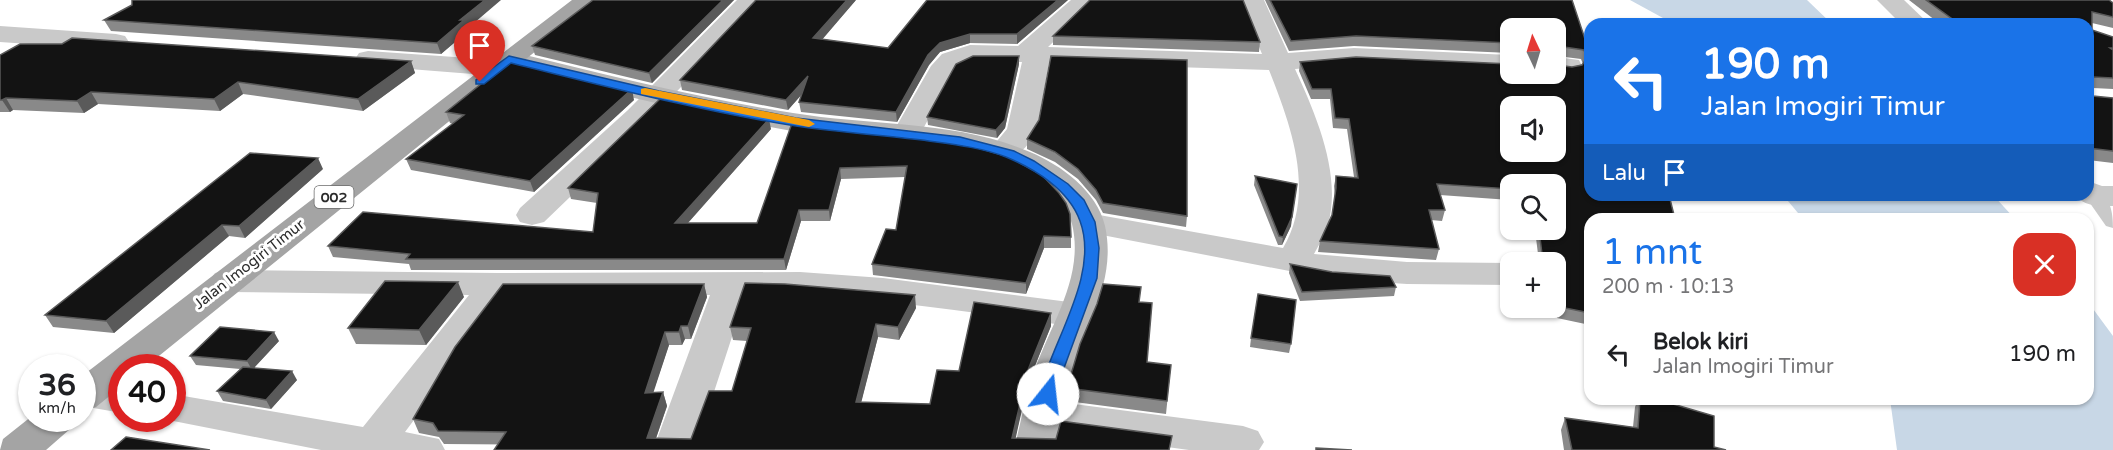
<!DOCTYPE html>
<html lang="id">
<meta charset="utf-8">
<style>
body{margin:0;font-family:"Varela Round",sans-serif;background:#f2f2f2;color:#202124;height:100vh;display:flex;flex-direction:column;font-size:22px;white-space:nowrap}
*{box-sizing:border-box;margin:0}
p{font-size:20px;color:#757577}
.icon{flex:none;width:33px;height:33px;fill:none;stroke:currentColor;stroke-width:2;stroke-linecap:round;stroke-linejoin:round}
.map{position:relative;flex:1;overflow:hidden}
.drawer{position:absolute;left:1584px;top:213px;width:510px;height:192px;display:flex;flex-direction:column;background:#fff;border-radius:18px;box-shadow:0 2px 4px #0004}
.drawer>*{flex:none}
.hud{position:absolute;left:1584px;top:18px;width:510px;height:183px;border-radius:18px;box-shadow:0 2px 4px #0004;background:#1a73e8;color:#fff;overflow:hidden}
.needle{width:39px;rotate:356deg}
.tools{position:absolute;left:1500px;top:18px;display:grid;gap:12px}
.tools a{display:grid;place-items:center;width:66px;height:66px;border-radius:12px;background:#fff;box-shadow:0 2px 4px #0004;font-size:30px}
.speed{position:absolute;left:18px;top:354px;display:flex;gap:12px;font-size:30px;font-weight:700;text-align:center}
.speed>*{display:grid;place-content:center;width:78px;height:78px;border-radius:50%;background:#fff;box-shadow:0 2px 4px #0004;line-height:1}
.speed small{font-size:15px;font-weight:400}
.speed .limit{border:9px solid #d22;background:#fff;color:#111}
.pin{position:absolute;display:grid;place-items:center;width:51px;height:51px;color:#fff;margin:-62px -26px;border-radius:50% 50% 50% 0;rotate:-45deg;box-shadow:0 0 6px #0007}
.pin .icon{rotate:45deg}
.me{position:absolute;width:66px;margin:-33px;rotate:16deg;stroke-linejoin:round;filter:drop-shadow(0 0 4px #0008)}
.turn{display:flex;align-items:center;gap:21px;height:126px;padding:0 18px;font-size:27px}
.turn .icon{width:78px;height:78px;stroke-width:2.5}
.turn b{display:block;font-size:42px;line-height:51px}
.then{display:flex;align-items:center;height:57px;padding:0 18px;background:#0003;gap:12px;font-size:22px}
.round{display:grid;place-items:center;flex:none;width:63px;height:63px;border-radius:18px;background:#f2f2f2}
.head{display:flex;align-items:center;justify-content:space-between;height:102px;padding:0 18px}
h1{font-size:36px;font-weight:600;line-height:45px;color:#1a73e8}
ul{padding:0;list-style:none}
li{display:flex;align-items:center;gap:18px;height:78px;padding:0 18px}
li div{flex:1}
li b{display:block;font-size:22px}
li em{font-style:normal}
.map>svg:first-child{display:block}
.water{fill:#c8d7e6}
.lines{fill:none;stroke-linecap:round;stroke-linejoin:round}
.lane{fill:#c9c9c9;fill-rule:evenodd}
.street{fill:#c9c9c9;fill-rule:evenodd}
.secondary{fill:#b6b6b6;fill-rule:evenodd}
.primary{fill:#a4a4a4;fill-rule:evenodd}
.wall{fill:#898989;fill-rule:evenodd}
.shaded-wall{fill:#5a5a5a}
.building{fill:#131313;stroke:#5a5a5a;stroke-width:1.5;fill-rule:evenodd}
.route{fill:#1a73e8;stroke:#114b97;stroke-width:1.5}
.slow{fill:#f59e0b}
.labels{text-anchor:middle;stroke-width:6;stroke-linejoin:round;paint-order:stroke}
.shield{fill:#fff;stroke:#6b6b6b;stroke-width:1.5}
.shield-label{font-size:14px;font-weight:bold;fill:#2c2c2c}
.street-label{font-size:15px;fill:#2c2c2c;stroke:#fff}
</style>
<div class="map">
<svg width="2113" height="450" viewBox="0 0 2113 450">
<rect width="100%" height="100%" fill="#fff"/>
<g class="water">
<polygon points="1630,0 1807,0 1832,24 1674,24"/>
<polygon points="1783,195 1993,195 2015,219 1803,219"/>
<polygon points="2088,302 2113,336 2113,450 1897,450 1890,399 2088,399"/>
</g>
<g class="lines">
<path class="lane" d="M2094,190C2111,195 2113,213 2113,228L2106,226L2085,196L2088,195V192Z"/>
<g class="street">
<polygon points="737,0 763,0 648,122 544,222 532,225 520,222 516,215 520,208 628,110"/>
<path d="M1071,0H1097L1048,47L1262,54L1240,0H1264L1288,53L1354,48L1510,55V71L1354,64L1295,69C1316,115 1342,174 1328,225C1325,235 1319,245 1314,254L1407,262L1510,263V285L1407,284L1331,279L1076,230L1072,223L1076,216L1088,213L1283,248C1316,192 1291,126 1269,70L1049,63L1037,129C1028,148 1014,164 992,158L988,152L1007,129L1022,62L973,61L960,66L955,70L917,140L907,143L897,140L892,134L931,66L942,54L970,45L1018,46Z"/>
<polygon points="1877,0 1904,0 1929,24 1901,24"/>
<polygon points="0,26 116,34 125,36 129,42 125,48 116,50 0,42"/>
<polygon points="368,51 498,60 508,62 512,68 508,74 498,76 359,65 355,59 359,53"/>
<polygon points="1556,57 1579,60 1582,66 1579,72 1569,74 1556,73"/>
<path d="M2088,181L2102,186H2113V206C2098,206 2085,207 2075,195H2088Z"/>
<path d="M227,270L497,273L800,272L883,278L1077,303L1090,306L1095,315L1090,324L1077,327C967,312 857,294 746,294L695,450H653L710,295H507L405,432L439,439L445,450H321L158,418H172V394L363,427L469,295L227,292L215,289L209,281L215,273Z"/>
<polygon points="88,379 122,385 122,413 82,406 82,380"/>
<polygon points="1043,400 1243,426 1258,431 1264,442 1259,450 1189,450 1043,430 1029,425 1023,415 1029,405"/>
</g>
<path class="secondary" d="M509,51C603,74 698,98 793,113C871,126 956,120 1030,152C1061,165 1097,191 1105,226C1117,280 1086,325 1072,374C1064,399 1060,425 1056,450H1014C1020,425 1025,399 1033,375C1049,326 1085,278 1072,224C1064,192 1027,171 999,161C933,137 860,142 792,131C694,114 596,89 500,65L496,59L500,53Z"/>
<g class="primary">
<polygon points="572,0 599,0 144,368 122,368 122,386 96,407 82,411 82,376"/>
<polygon points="32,416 32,418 76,418 70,429 46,450 0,450 3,439"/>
</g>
</g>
<g class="wall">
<polygon points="593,0 734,0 652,83 535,55 532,46"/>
<polygon points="856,0 822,39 888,48 1068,0 1017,44 970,43 940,52 929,65 897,122 801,112 799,102 802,94 788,110 682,90 680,80"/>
<path d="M1265,0H1572L1590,54V325L1557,318L1556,262H1539L1535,230H1556V184H1510V200L1440,195L1445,210L1442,221L1431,220L1439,249L1436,260L1318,252L1320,241L1332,216L1335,199L1334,186L1336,176L1354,177L1347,129L1333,128L1330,99H1311L1299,71L1300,62L1556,74L1510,28V53L1354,46L1289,51ZM1557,56L1581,59L1583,64L1572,67L1557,65Z"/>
<polygon points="1909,0 2109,0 2113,3 2113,28 2092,23 2092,30 2113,48 2113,89 2093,88 2093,96 2113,98 2113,163 2088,160 2088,24 1940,24"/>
<polygon points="104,20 467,29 468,31 441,54 111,31"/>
<polygon points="1053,36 1260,42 1259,52 1053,45"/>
<polygon points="0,55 411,61 415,73 363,111 243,94 220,111 98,104 84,113 13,110 10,112 0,112"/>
<polygon points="1019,64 1005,128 997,138 928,125 927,117"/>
<polygon points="634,100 534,192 411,170 406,159 453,124 450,123 446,112"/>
<polygon points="792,123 947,139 1071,237 1071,248 1044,248 1026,294 873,275 872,264 896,230 905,177 841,179 830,221 801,221 786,270 411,270 409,264 333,257 328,246 593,232 597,203 571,199 568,188 771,129 688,223 757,223"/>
<polygon points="1027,139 1187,216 1186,227 1103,213 1096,200 1078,179 1055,162 1027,149"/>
<polygon points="323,169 245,238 229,236 114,333 53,327 45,315"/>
<polygon points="1255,176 1291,226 1282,245 1278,245 1254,185"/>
<polygon points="1290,264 1396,287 1394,296 1300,301 1289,273"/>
<polygon points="704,284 707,297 691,339 685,339 682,345 669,345 653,392 663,392 667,406 656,438 691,439 732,391 747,341 733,340 730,327 916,308 899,340 878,337 861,402 930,404 959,371 1051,313 1051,326 1028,383 1015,438 1171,450 444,444 439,437 419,433 413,419"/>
<polygon points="464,297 426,345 356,344 348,328"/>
<polygon points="1140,302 1147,362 1171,365 1166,414 1067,401 1067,388"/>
<polygon points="1251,338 1291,344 1289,353 1250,347"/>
<polygon points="279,341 254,368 297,380 271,409 223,401 217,391 240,369 196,365 190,356"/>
<polygon points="1638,399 1656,399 1714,447 1726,450 1564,450 1561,430 1565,418 1633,427 1635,407"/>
</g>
<g class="shaded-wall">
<polygon points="485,0 501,0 467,29 468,31 441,54 437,43 460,20"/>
<polygon points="723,0 734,0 652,83 649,73"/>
<polygon points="847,0 856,0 815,48 813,38"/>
<polygon points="1058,0 1068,0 1017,44 1017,34"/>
<polygon points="970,34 970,43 940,52 929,65 897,122 896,112 928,55 940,43"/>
<polygon points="1019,56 1019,64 1005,128 997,138 996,130"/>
<polygon points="411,61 415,73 363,111 358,99"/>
<polygon points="808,76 810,85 788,110 786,100"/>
<polygon points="238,82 243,94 220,111 214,99"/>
<polygon points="632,89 634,100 534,192 530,181"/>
<polygon points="91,92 98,104 84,113 77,101"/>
<polygon points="6,98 13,110 10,112 2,100"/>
<polygon points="769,119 771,129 678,234 675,223"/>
<polygon points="318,158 323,169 245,238 239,226"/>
<polygon points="840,168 841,179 830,221 829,210"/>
<polygon points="1297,184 1291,226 1282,245 1283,237"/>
<polygon points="799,210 801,221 786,270 784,259"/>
<polygon points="222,225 229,236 114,333 106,321"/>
<polygon points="1044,236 1044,248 1026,294 1026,283"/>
<polygon points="458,282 464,297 426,345 419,330"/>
<polygon points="704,284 707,297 691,339 688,326"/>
<polygon points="915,295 916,308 899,340 898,327"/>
<polygon points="1051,313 1051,326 1028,383 1013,450 1012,438 1028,370"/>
<polygon points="876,324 878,337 858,415 856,402"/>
<polygon points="681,326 685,339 682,345 679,332"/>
<polygon points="274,332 279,341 252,370 247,361"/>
<polygon points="665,332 669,345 649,406 645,393"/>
<polygon points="292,371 297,380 271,409 266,400"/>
<polygon points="663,392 667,406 652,450 647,438"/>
</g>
<g class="building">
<polygon points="132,0 485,0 460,20 464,20 437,43 104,20 132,5"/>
<polygon points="593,0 723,0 649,73 532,46"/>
<polygon points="756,0 847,0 813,38 888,48 927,0 1058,0 1017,34 970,34 940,43 928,55 896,112 799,102 808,76 786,100 680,80"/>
<polygon points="1090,0 1243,0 1260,42 1053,36"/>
<path d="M1270,0H1572L1590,54V195H1669L1675,219H1590V313L1560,307V264H1556V262H1543L1539,230H1556V184H1510V189L1437,184L1445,210H1429L1439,249L1320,241L1332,215L1336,188V176L1358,178L1349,119L1335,118L1331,89H1312L1300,62L1356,57L1510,64V74H1556V28H1510V43L1356,36L1291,41ZM1557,46L1584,50L1587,58L1582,65L1572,67L1557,65ZM1510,106H1556V152H1510Z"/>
<polygon points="1926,0 2109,0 2113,3 2113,17 2092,12 2092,30 2113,37 2113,48 2110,48 2113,50 2113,78 2093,77 2093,96 2113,98 2113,151 2088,148 2088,24 1954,24 1950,21 1955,21"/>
<polygon points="72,38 411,61 358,99 238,82 214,99 91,92 77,101 6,98 2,100 0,100 0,55 20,44 62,44"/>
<polygon points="973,56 1019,56 1005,120 996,130 927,117 956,64"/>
<polygon points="1051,56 1187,60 1187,216 1103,203 1096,190 1078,169 1055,152 1027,139 1039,120"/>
<polygon points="511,60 632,89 530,181 406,159 464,115 446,112"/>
<polygon points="662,97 769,119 675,223 757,223 792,123 947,139 1009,157 1042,175 1059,193 1066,203 1070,214 1071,237 1044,236 1026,283 872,264 886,229 896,230 907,166 840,168 829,210 799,210 784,259 406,259 410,254 328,246 363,212 593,232 598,193 568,188"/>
<polygon points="250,153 318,158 239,226 222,225 106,321 45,315"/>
<polygon points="1255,176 1297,184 1292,217 1283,237 1279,236"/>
<polygon points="1290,264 1332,272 1390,276 1396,287 1302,292"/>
<polygon points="385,281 458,282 419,330 348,328"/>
<polygon points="745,283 785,284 915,295 898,327 876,324 856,402 930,404 937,370 959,371 974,302 1051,313 1028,370 1012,438 1056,439 1061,421 1172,436 1169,450 494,450 506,432 438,431 433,423 413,419 455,347 503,284 704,284 688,326 681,326 679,332 665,332 645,393 663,392 647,438 691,439 709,391 732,391 751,328 730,327"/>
<polygon points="1103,284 1141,287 1139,302 1152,303 1147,362 1171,365 1167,401 1067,388 1080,344 1097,304"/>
<polygon points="1258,294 1296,300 1291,344 1251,338"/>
<polygon points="220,327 274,332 247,361 190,356"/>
<polygon points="243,367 292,371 266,400 217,391"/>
<polygon points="1640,399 1656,399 1714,416 1714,447 1726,450 1572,450 1565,418 1638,428"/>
<polygon points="126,437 210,450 111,450"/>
<polygon points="1316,448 1352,450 1316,450"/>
</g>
<path class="route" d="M509,56L659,91L796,118L960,137L1014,151L1034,161L1068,184L1084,200L1095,222L1099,248L1097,278L1053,398H1042L1039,394C1052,341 1100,275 1080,221C1069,190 1035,169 1006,157C980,147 950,144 922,140C880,135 837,132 796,126C700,111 605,86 511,63L484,84H476V80Z"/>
<polygon class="slow" points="645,88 809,120 815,124 809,127 641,94 641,89"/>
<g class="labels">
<rect class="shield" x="314.5" y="186" width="39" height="22" rx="4.5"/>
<g class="shield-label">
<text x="334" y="202">002</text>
</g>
<g class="street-label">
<text transform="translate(249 264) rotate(-38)" y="5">Jalan Imogiri Timur</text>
</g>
</g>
</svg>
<div class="tools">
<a><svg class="needle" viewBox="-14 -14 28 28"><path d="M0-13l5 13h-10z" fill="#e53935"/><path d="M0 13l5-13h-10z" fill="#757577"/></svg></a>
<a><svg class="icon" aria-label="sound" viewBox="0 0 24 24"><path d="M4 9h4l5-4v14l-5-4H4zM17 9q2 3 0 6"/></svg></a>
<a><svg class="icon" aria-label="search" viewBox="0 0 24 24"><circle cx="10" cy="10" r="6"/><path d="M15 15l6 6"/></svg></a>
<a>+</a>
</div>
<div class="speed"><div>36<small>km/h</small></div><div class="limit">40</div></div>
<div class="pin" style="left:480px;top:82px;background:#d93025"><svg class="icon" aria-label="arrive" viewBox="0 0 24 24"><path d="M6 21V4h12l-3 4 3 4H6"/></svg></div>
<svg class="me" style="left:1048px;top:394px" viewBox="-20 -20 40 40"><circle r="19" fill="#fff"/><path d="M0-13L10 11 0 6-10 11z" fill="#1a73e8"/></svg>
<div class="hud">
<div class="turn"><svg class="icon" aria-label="left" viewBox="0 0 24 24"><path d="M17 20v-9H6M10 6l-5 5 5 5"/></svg><div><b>190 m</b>Jalan Imogiri Timur</div></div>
<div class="then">Lalu<svg class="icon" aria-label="arrive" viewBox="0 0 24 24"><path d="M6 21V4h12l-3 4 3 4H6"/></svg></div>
</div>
<section class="drawer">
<div class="head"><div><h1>1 mnt</h1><p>200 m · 10:13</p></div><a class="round" style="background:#d93025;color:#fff"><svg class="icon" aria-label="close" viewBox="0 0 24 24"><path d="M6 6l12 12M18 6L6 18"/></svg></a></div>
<ul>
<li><svg class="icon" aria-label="left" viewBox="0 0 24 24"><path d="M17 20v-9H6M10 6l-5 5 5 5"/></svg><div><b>Belok kiri</b><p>Jalan Imogiri Timur</p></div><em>190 m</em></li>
</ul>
</section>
</div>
